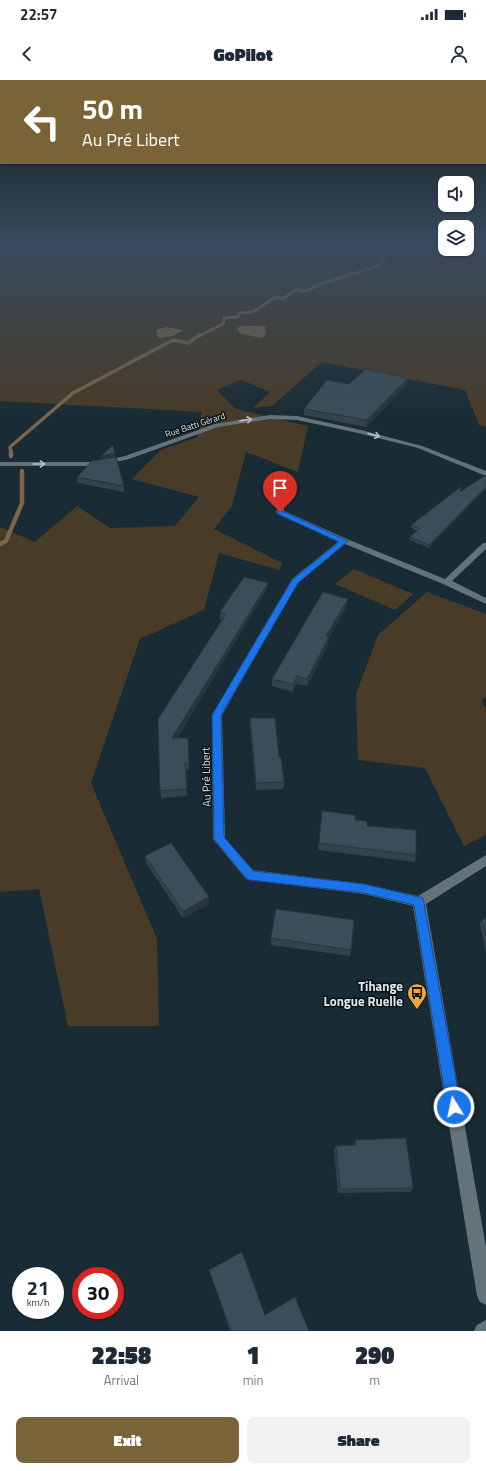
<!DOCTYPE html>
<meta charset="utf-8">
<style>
body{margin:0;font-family:"Titillium Web",sans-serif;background:#f2f2f3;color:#1f2937;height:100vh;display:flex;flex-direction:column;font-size:15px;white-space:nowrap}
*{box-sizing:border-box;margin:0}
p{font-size:13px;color:#747a83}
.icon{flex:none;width:22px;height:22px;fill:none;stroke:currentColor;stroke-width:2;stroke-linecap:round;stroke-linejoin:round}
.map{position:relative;height:1251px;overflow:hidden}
.sheet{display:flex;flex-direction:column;background:#fff;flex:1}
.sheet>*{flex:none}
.guide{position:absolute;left:0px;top:0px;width:486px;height:84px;box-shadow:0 1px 3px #0004;background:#7b6338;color:#fff;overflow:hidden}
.controls{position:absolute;left:438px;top:96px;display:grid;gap:8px}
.controls a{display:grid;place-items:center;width:36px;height:36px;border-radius:8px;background:#fff;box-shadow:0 1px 3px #0004;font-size:20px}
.speed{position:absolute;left:12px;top:1187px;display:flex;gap:8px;font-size:20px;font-weight:700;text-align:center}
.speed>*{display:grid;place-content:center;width:52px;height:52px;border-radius:50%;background:#fff;box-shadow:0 1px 3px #0004;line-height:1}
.speed small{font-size:10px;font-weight:400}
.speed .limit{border:6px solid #d22;background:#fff;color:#111}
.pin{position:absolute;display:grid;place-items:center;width:34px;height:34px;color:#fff;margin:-41px -17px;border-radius:50% 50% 50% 0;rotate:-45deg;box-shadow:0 0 4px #0007}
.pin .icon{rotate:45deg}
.me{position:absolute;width:44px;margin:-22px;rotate:350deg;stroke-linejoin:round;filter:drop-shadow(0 0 3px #0008)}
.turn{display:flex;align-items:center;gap:14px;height:84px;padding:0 16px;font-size:18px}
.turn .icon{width:52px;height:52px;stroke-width:2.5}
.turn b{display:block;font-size:28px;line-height:34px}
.eta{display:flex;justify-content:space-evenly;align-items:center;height:68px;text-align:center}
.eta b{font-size:24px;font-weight:800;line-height:28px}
.primary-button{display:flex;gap:8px;margin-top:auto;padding:8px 16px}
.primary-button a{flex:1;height:46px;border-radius:8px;background:#7b6338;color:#fff;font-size:16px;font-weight:800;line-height:46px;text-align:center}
.primary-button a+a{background:#f2f2f3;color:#1f2937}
.status{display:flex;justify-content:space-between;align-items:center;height:28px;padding:0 20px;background:#fff;direction:ltr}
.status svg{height:11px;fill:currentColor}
header{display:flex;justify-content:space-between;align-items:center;height:52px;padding:0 16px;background:#fff;font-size:18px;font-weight:800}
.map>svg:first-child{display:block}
.green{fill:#483b28}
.water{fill:#79664c}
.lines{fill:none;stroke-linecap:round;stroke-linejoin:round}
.stream-far2{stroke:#79664c;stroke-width:3}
.stream-far1{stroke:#79664c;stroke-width:3.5}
.stream{stroke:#79664c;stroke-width:4.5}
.minor{fill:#64727a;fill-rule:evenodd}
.wall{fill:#33424c}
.shaded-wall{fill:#29363e}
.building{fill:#3b4d58;stroke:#29363e}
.oneway{stroke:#b3bfc6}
.route{fill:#1a73e8;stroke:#114b97}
.labels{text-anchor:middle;stroke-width:3;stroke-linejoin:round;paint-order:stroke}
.far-street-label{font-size:9px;fill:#dde8ef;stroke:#0a1216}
.street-label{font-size:11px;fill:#dde8ef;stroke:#0a1216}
.near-poi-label{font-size:13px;font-weight:bold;fill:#dde8ef;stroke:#0a1216;text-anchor:end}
</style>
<div class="status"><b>22:57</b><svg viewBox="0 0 49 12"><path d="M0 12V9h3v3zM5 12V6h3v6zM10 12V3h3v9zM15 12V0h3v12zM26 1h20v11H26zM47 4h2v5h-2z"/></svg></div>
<header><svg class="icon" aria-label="back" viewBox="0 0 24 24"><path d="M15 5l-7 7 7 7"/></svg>GoPilot<svg class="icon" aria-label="person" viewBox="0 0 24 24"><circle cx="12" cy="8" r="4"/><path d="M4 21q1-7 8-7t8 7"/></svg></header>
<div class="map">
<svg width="486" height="1251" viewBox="0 0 486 1251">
<rect width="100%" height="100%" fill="#192b34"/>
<g class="green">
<polygon points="0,163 445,163 445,169 467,169 467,163 486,163 486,347 479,345 465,310 322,282 272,326 253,328 270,312 241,300 217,310 236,329 308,346 298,392 246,372 232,426 214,449 282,483 279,490 219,473 204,530 140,559 91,703 157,859 159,946 68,946 39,809 0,812 0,447 35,462 77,426 110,448 175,446 199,417 132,399 161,370 197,357 202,332 0,321"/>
<polygon points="354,489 413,514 395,530 335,504"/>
<polygon points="427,512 486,534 486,615 482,622 486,630 486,755 464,766 425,688 358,680 356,614 378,555"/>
</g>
<g class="water">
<polygon points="240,246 265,246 266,254 262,258 241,254 237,249"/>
<polygon points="166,247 183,250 173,256 158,258 156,250"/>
</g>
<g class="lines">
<polyline class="stream-far2" points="199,256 223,244 224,238 238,237 239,233 253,232 274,218 284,218 296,210 307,211 320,204 378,186 396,163"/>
<polyline class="stream-far1" points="11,373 10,367 73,313 173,260 188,263 200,255"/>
<g class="stream">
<polyline points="11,372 11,376"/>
<polyline points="0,464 6,461 22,423 22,391"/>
</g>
<g class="minor">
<polygon points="270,335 297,336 361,350 422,366 486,391 486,396 418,368 358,353 297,340 270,339 218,347 129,379 98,386 0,386 0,382 98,382 125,376 215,344"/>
<polygon points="278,426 284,426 284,431 347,459 445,499 483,463 486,463 486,469 452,501 486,518 486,524 443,504 345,464 298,502 222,635 225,758 253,790 364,804 418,816 486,775 486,786 426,824 486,1167 486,1225 480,1222 477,1216 413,826 364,814 250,800 246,799 213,759 212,635 292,499 339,461 277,434 276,432"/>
<polygon points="486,1240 486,1251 474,1251 477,1245"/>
</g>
</g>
<g class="wall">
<polygon points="349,304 407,304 366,347 304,335 304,329"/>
<polygon points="77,397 124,406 124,412 78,403"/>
<polygon points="462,410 429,468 409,460 410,457 417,451 411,448 411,445"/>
<polygon points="267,509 177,658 188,658 189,690 185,690 187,716 161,718 158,639 222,540 220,539 220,532"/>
<polygon points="347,526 329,557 328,564 307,606 297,604 293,612 272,606 272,599"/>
<polygon points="250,638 279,677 284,702 283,709 256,710 250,646"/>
<polygon points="322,731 355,740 367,746 416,775 415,782 318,770"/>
<polygon points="145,776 209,824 183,838 146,783"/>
<polygon points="482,839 486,839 486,872 480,844"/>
<polygon points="271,858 351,870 350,876 271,865"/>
<polygon points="355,1060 413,1108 411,1112 338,1113 334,1070 336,1066 354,1065"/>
<polygon points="209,1190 265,1235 309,1251 230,1251 210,1193"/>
</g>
<g class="shaded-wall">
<polygon points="408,298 407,304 366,347 367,340"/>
<polygon points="115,373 115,377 101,380 101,376"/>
<polygon points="486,407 486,409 429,468 429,465"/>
<polygon points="268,503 267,509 173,665 172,658"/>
<polygon points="348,519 347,526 325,563 326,556"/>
<polygon points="329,557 328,564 307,606 307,599"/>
<polygon points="297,596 297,604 293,612 293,604"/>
<polygon points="209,817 209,824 183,838 183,831"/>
</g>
<g class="building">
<polygon points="366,289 408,298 367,340 304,329 327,300 349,304"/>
<polygon points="113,365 115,373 101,376"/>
<polygon points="116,377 124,406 77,397 92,381"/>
<polygon points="486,395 486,407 429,465 410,457 420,448 411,445 462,406 460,412"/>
<polygon points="244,497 268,503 172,658 188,658 189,683 185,683 187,709 160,711 158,639 226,534 220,532"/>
<polygon points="323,512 348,519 326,556 329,557 307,599 297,596 293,604 272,599"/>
<polygon points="250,638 275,638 279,677 281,677 284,702 256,703"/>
<polygon points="322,731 355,735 355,740 367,741 367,746 416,750 416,775 319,763"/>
<polygon points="171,763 209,817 183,831 145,776"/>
<polygon points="276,829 354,840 351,870 271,858"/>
<polygon points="482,839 486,839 486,856"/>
<polygon points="406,1058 413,1108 340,1109 336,1066 356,1065 355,1060"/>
<polygon points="242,1172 265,1235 295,1217 309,1251 231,1251 209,1190"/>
</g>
<defs><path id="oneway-shaft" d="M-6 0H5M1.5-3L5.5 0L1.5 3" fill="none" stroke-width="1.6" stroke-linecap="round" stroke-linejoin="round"/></defs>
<g class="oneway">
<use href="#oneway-shaft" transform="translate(246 340) rotate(-8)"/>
<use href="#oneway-shaft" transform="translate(374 355) rotate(15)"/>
<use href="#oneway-shaft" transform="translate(39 384)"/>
</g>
<linearGradient id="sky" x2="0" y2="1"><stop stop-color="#0e181d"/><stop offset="0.48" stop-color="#384a5c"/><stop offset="1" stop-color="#384a5c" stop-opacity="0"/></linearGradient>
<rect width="486" height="338" fill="url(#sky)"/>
<polygon class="route" points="280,430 348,461 298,503 221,635 224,757 253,791 364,804 423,818 461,1027 459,1031 454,1033 449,1031 447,1027 414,825 364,813 250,800 246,798 214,759 212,635 292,500 339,462 278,434 277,432"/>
<defs>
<g id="bus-pin" transform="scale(1)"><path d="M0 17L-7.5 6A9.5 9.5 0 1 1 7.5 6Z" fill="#eca93a" stroke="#0a1216"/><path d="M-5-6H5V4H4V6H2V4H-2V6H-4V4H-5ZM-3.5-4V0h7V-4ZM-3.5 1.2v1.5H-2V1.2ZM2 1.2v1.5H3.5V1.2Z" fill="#111"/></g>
</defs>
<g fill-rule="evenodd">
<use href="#bus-pin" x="417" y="913"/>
</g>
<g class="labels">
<g class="far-street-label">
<text transform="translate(195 345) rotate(-18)" y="3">Rue Batti Gérard</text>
</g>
<g class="street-label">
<text transform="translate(206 697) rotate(-91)" y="4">Au Pré Libert</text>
</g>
<g class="near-poi-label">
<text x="403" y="911">Tihange<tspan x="403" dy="15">Longue Ruelle</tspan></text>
</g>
</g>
</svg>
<div class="controls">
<a><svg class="icon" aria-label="sound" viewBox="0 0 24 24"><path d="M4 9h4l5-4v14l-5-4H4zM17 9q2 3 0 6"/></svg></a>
<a><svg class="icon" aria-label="layers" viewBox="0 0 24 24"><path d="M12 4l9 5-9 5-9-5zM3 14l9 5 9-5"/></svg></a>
</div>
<div class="speed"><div>21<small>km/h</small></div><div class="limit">30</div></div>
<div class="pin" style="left:280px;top:432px;background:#d93025"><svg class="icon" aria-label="arrive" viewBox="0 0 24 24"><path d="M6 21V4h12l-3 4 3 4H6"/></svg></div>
<svg class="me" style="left:454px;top:1027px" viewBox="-20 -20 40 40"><circle r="17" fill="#1a73e8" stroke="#fff" stroke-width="3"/><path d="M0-11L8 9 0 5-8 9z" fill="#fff"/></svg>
<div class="guide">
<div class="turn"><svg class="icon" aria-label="left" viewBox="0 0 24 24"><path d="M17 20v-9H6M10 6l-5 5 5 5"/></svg><div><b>50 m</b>Au Pré Libert</div></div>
</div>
</div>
<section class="sheet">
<div class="eta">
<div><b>22:58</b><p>Arrival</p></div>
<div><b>1</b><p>min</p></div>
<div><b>290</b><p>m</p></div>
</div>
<div class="primary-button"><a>Exit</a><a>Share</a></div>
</section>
